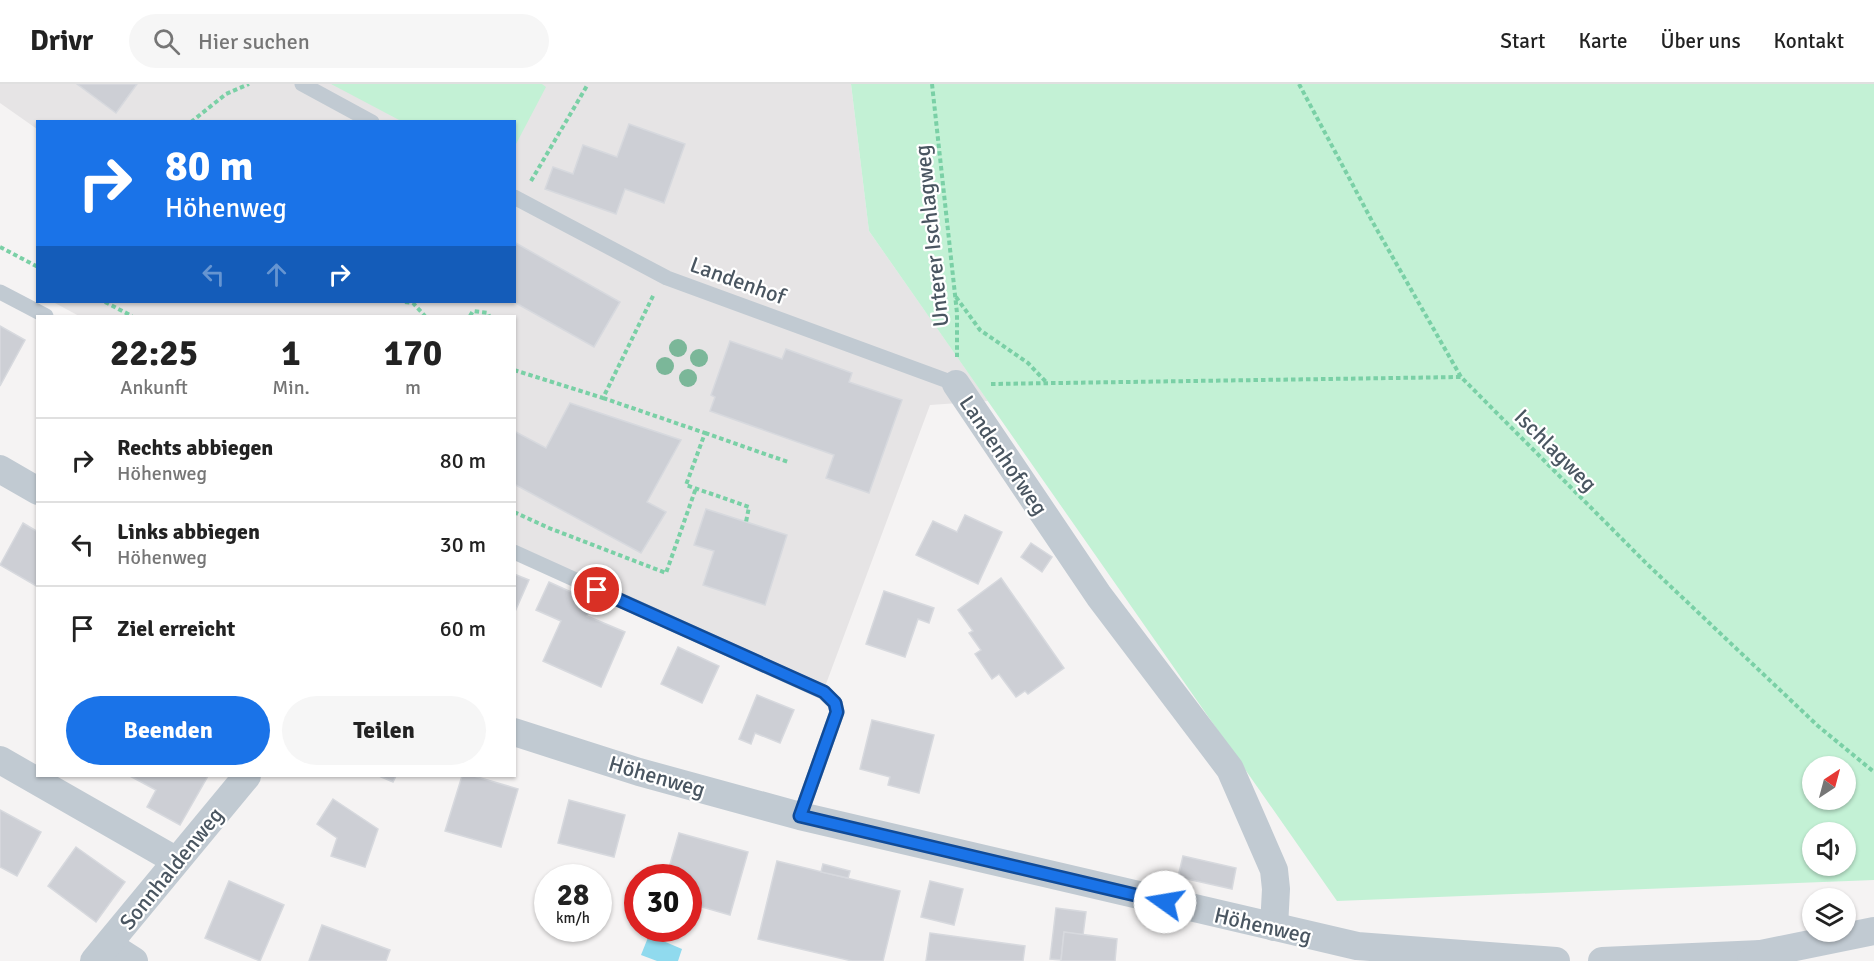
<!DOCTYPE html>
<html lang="de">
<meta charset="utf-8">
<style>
body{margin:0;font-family:Signika,sans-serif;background:#f6f6f6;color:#222;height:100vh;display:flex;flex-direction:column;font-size:22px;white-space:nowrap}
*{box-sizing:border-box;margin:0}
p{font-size:20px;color:#767676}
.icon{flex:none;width:33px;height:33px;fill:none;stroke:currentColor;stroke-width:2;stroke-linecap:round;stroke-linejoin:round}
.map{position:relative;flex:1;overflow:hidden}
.drawer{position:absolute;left:36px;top:231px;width:480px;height:462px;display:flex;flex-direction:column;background:#fff;border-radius:0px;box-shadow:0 2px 4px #0004}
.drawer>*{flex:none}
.hud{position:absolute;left:36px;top:36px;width:480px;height:183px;border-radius:0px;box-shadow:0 2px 4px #0004;background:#1a73e8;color:#fff;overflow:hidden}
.needle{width:39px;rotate:36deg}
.fabs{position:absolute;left:1802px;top:672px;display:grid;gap:12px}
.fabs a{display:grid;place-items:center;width:54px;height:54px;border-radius:50%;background:#fff;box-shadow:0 2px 4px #0004;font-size:30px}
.speed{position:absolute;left:534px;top:780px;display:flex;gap:12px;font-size:30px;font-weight:700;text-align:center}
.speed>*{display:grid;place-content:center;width:78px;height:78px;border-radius:50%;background:#fff;box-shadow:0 2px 4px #0004;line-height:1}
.speed small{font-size:15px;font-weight:400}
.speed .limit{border:9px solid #d22;background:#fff;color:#111}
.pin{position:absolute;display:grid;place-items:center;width:51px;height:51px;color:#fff;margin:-26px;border:3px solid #fff;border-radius:50%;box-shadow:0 2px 6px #0007}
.me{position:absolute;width:66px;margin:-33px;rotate:283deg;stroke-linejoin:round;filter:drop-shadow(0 0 4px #0008)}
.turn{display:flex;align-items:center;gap:21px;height:126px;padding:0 30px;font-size:27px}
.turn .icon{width:78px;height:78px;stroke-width:2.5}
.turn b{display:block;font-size:42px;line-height:51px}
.lanes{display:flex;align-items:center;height:57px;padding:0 30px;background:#0003;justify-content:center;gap:30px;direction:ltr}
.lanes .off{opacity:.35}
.eta{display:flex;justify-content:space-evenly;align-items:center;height:102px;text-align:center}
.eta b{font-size:36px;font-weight:700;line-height:42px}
.primary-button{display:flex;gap:12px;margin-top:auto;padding:12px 30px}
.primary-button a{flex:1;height:69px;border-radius:36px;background:#1a73e8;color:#fff;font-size:24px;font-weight:700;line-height:69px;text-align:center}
.primary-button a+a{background:#f6f6f6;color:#222}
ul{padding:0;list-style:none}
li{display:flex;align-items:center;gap:18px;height:84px;padding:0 30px;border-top:2px solid #e0e0e0}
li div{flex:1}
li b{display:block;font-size:22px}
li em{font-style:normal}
header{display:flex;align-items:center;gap:36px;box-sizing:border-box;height:84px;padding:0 30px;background:#fff;border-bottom:2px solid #e0e0e0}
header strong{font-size:28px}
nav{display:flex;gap:33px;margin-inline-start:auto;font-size:21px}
.search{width:420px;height:54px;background:#f6f6f6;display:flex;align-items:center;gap:15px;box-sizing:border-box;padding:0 21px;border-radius:33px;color:#767676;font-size:22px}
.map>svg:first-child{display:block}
.education{fill:#e6e4e5}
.green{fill:#c3f1d5;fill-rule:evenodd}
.water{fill:#90daee}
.building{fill:#cdcfd5;stroke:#d7d9de;stroke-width:1.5}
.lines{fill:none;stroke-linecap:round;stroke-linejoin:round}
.path{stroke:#7ad0a6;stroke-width:4;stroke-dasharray:4.5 3;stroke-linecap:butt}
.service{stroke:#c1cad2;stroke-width:15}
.minor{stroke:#c1cad2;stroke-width:28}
.tree{fill:#7bb799}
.route-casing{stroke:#114b97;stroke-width:15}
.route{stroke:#1a73e8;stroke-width:10}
.labels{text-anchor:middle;stroke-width:4.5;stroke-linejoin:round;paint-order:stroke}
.street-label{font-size:22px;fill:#4a5661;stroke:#fff}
</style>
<header>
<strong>Drivr</strong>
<div class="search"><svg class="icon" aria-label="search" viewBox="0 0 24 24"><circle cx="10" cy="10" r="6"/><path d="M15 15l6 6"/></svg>Hier suchen</div>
<nav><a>Start</a><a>Karte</a><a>Über uns</a><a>Kontakt</a></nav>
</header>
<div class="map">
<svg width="1874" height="877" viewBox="0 0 1874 877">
<rect width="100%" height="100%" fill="#f5f3f3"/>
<polygon class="education" points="0,0 851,0 869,147 988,317 930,321 823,608 515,468 514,232 79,232 55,219 514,218 514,38 38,38 37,45 0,19"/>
<g class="green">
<polygon points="331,0 542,0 546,3 515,62 514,38 401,37"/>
<path d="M851,0H1874V796L1337,817L869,147ZM1812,682H1845V716H1812ZM1812,748H1845V782H1812Z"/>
</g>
<polygon class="water" points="649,851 682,865 678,877 657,877 641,871"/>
<g class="building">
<polygon points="77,0 137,0 116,29"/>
<polygon points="629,40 685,60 664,119 625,105 616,130 545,105 553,83 573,90 583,61 617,73"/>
<polygon points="514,158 620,218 594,263 514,218"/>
<polygon points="0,242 25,256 0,302"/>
<polygon points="730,257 782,275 786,265 852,289 849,298 902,316 869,409 826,394 834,371 710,327 715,313 711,311"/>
<polygon points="570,319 681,356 647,418 666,428 641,469 514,400 514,347 546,364"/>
<polygon points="706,425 787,451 765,521 703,501 714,467 694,461"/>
<polygon points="965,431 1002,448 978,500 916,471 933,437 957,448"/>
<polygon points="23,439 38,448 38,503 0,481"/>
<polygon points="1031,459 1052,473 1042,488 1021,473"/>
<polygon points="514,490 529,496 514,530"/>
<polygon points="1001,494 1064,584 1028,610 1025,607 1016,613 999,590 992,595 975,570 981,566 969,549 973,547 958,526"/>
<polygon points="549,498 593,518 587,532 625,548 601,603 543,577 561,537 536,526"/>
<polygon points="884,507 934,524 929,539 918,535 905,573 866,560"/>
<polygon points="678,563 719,582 702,619 661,600"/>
<polygon points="757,611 794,626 780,659 755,649 751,660 739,655"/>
<polygon points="872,636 934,651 919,709 888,701 890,693 860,685"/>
<polygon points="130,692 208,692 180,741 147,723 156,706"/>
<polygon points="379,692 396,692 393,698"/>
<polygon points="462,692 474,692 518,705 501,763 445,747"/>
<polygon points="333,715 378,745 365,783 331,772 337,754 317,740"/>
<polygon points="569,716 625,731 614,773 558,759"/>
<polygon points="0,726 41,748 17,792 0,783"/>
<polygon points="679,749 748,768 730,831 688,819 688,794 666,794"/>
<polygon points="76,763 125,798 96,838 48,802"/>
<polygon points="1183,772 1236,784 1232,805 1178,793"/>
<polygon points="777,777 900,807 883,877 852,877 758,855"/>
<polygon points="823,780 850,787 848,794 821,788"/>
<polygon points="229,797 284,821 260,877 205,854"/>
<polygon points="930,797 963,805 954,841 921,833"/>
<polygon points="1056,824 1086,828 1083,851 1064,848 1061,876 1050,875"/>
<polygon points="322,841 390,866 386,877 309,877"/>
<polygon points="1064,848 1117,855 1115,877 1061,877"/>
<polygon points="930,849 1025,862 1023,877 926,877"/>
</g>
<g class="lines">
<g class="path">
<polyline points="932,0 957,229 957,273"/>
<polyline points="1299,0 1372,137 1461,293 1647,480 1818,642 1874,688"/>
<polyline points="191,38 226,10 249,0"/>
<polyline points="531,97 588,0"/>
<polyline points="0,163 38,183"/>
<polyline points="956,213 980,246 1028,279 1047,299"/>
<polyline points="105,218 132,232"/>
<polyline points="405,218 413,219 425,232"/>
<polyline points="470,232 473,227 488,229 489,232"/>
<polyline points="514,286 603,314 654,210"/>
<polyline points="991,300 1461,293"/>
<polyline points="603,314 705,349 686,401 749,423 746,438"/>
<polyline points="705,349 788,378"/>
<polyline points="514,428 549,444 666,489 696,404"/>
</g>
<g class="service">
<polyline points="302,0 372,38"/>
<polyline points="514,113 667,194 956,300"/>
<polyline points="0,208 46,232"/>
<polyline points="514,468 823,608 835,619 837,628 800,732"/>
</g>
<g class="minor">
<polyline points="956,300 1099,512 1230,685 1274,786 1276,805 1274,843"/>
<polyline points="0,385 38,407"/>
<polyline points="514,648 639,688 800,732 1357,862 1556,877"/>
<polyline points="0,676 175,776"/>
<polyline points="109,861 134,877"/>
<polyline points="94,877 247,692"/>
<polyline points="1602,877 1761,870"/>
<polyline points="1751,877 1761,870 1874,847"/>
</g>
</g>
<g class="tree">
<circle cx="678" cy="264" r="9"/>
<circle cx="699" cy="274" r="9"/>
<circle cx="665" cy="282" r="9"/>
<circle cx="688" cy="294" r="9"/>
</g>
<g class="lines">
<g class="route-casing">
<polyline id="route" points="597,506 824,608 835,619 837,628 800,732 1165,818"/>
</g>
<use href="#route" class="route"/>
</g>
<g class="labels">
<g class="street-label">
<text transform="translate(931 152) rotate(-96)" y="8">Unterer Ischlagweg</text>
<text transform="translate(738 196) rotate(20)" y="8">Landenhof</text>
<text transform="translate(1556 366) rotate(45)" y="8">Ischlagweg</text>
<text transform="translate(1004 371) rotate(56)" y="8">Landenhofweg</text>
<text transform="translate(657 692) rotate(16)" y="8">Höhenweg</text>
<text transform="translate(171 784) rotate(-51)" y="8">Sonnhaldenweg</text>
<text transform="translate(1263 841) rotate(13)" y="8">Höhenweg</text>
</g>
</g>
</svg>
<div class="fabs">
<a><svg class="needle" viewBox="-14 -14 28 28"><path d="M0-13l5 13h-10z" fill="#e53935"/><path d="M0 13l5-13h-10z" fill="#767676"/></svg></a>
<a><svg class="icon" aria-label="sound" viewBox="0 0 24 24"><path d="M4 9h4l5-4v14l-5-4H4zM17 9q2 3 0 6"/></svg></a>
<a><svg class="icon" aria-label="layers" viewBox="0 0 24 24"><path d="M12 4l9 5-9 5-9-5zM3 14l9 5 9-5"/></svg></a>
</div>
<div class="speed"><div>28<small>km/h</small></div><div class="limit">30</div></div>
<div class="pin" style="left:597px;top:506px;background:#d93025"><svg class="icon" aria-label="arrive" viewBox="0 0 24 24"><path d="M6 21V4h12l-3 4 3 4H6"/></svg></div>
<svg class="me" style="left:1165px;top:818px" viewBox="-20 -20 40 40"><circle r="19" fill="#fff"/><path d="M0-13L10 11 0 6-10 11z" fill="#1a73e8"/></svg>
<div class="hud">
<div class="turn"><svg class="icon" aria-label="right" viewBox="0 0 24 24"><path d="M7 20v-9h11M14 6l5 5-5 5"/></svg><div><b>80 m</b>Höhenweg</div></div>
<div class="lanes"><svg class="icon off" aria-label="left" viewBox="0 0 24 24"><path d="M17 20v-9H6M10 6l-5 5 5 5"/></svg><svg class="icon off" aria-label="ahead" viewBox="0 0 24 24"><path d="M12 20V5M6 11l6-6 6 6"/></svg><svg class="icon" aria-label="right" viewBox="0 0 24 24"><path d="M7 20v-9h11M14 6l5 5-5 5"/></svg></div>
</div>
<section class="drawer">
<div class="eta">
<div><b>22:25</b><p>Ankunft</p></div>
<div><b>1</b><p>Min.</p></div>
<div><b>170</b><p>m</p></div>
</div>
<ul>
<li><svg class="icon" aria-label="right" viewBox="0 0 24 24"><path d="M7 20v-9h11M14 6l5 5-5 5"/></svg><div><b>Rechts abbiegen</b><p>Höhenweg</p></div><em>80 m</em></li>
<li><svg class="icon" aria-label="left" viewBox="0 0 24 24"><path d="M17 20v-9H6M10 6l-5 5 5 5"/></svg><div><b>Links abbiegen</b><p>Höhenweg</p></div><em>30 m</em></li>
<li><svg class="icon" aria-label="arrive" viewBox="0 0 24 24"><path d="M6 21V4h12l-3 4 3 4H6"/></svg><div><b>Ziel erreicht</b></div><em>60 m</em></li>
</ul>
<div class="primary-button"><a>Beenden</a><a>Teilen</a></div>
</section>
</div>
